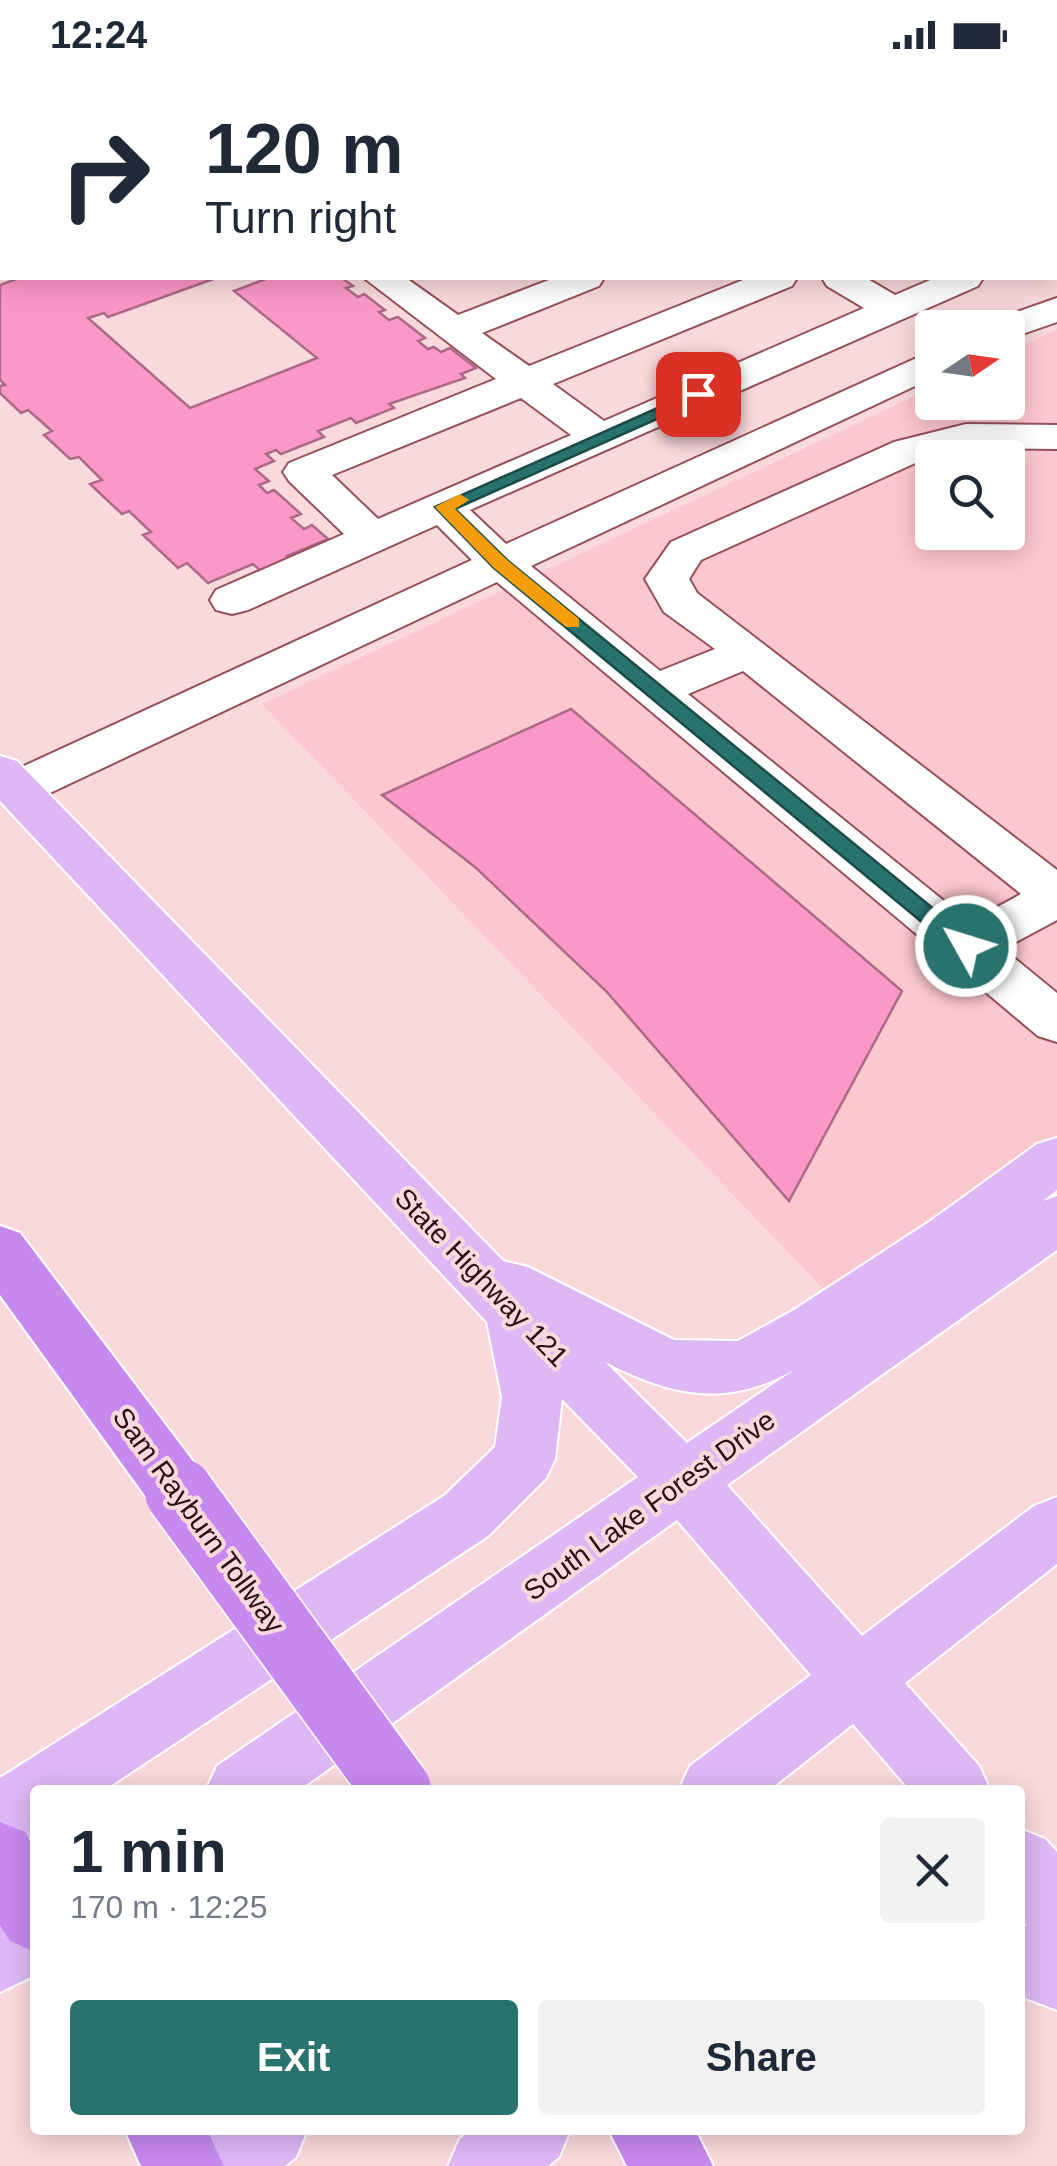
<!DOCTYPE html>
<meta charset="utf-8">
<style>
body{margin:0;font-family:Arial,sans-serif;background:#f2f2f3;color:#1f2937;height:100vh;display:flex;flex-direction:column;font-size:38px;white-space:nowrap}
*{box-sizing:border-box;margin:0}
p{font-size:32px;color:#747a83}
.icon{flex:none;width:55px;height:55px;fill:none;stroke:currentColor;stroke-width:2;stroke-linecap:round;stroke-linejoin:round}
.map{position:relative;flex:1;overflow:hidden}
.details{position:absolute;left:30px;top:1715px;width:995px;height:350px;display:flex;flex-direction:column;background:#fff;border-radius:10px;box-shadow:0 5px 25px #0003}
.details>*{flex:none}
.hud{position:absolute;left:0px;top:0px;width:1058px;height:210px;box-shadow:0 5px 25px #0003;background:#fff;color:#1f2937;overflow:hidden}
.needle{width:65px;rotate:77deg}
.tools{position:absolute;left:915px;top:240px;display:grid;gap:20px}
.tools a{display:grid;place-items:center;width:110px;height:110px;border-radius:10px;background:#fff;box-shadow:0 5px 25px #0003;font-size:50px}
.pin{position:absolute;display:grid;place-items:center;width:85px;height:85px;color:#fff;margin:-42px;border-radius:20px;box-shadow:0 5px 15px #0006}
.me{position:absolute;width:110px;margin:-55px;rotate:309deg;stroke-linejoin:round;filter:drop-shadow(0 0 8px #0008)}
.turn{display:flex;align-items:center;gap:35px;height:210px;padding:0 40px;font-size:45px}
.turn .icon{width:130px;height:130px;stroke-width:2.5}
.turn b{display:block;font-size:70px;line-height:85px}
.round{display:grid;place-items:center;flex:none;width:105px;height:105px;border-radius:10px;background:#f2f2f3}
.summary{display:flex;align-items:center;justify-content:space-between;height:170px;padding:0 40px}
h1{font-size:60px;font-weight:600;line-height:75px}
.action{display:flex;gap:20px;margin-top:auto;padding:20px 40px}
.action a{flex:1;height:115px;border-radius:10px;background:#29736f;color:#fff;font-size:40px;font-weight:600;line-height:115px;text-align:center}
.action a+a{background:#f2f2f3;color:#1f2937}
.status{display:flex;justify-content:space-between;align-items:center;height:70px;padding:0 50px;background:#fff;direction:ltr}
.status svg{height:28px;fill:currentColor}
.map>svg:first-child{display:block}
.built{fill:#fdc7ce;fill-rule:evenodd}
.building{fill:#fc98c8;stroke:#ac6a89;stroke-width:2.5}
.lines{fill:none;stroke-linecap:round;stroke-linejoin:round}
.minor-casing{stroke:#96505b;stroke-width:4}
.major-casing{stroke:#fff;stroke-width:4}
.highway-casing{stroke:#fff;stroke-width:4}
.minor{fill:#fff;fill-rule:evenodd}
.major{fill:#ddb8f5;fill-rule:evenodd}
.highway{fill:#c689ef;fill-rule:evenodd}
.highway-bridge-casing{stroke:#fff;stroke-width:71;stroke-linecap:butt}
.highway-bridge{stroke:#c689ef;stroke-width:68}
.route{fill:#29736f;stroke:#1b4b48;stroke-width:2.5}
.slow{fill:#f59e0b}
.labels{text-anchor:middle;stroke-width:8;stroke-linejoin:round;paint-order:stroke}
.street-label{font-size:28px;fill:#2a0e13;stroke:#fad9dc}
</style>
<div class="status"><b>12:24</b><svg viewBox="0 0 49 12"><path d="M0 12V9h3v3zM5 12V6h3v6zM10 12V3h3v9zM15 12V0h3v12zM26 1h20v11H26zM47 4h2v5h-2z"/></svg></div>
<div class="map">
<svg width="1057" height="2096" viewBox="0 0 1057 2096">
<rect width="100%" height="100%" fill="#fad9dc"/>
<path class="built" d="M1057,259V1078L831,1227L262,634L932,318V332H1008V283ZM932,388H1008V462H932Z"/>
<g class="building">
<polygon points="490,0 685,0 689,2 482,2"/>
<polygon points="11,208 216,208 108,247 104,243 88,248 190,338 317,288 234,221 268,208 342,208 353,216 346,218 358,227 364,224 385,240 379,242 389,250 398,247 425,268 418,271 428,279 434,277 441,282 450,278 476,298 461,304 465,308 389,334 394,338 356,353 351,348 318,361 324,367 281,384 276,380 266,384 274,391 255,399 269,411 259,415 267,423 274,420 301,444 291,448 304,459 312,455 328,469 287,486 295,492 265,505 253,494 208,513 187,493 178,498 143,465 151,462 129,441 122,444 90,414 102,410 79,387 70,389 44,365 52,361 28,340 21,343 0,323 0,316 5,315 0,310 0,215 14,210"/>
<polygon points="571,639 902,921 789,1131 606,921 475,797 382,725"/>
</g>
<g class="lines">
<g class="minor-casing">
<g id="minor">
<polygon points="733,0 768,0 769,2 734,2"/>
<polygon points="979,0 1015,0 1016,2 980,2"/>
<rect x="1055" y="24" width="2" height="21"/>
<polygon points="2,110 2,132 0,133 0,111"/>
<polygon points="1057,155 1057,177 1055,178 1055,156"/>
<rect x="0" y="158" width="2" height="22"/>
<path d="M364,208H406L458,245L554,208H604L599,216L482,263L529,296L748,208H797L792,216L553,314L604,351L864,238L827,216L822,208H866L895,225L935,208H983L978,216L470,440L506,474L932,281V308L531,496L660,601L715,579L664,542L645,509L671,472L894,372L966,354L1057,355V379L967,378L922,390L701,490L689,509L697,523L1057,800V850L1003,879L1057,923V972L1038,966L497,512L33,731L16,735L0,731V707L472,490L437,455L248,540L232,544L216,540L210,530L216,520L344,464L289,411L283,402L289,393L496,309ZM521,328L571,365L378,449L332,405ZM743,601L1021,824L970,852L688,624Z"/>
<polygon points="1057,228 1057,252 1008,269 1008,258 989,258 994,250"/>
</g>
</g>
<g class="major-casing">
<g id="major">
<path d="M0,686L17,691L503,1191L528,1197L674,1270L738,1271L794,1240L929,1152L1037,1074L1057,1068V1120L1043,1131L1057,1126V1180L727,1415L862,1566L1034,1436L1057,1427V1494L905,1613L979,1696L990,1720H910L853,1654L769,1720H679L690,1696L811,1605L677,1450L299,1720H206L217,1696L638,1407L562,1329L555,1389L546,1408L488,1466L104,1720H35V1765L0,1782V1708L444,1426L495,1377L502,1327L487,1252L0,731ZM605,1292C671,1326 726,1338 794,1300L687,1373Z"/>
<polygon points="1020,1759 1045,1769 1057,1782 1057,1940 1020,1926 1020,1854 1027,1856 1020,1848"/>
<polygon points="35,1826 35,1905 0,1922 0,1843"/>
<polygon points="206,2060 307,2060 296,2087 285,2096 183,2096 195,2069"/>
<polygon points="471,2060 570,2060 559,2087 548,2096 448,2096 460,2069"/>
</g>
</g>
<g class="highway-casing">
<g id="highway">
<polygon points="0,1156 20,1163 201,1402 210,1422 201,1442 179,1450 157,1442 0,1225"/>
<polygon points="0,1752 25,1762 35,1779 35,1882 10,1871 0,1855"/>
<polygon points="125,2060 207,2060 224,2096 141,2096"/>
<polygon points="609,2060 695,2060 713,2096 627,2096"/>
</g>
</g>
<use href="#minor" class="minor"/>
<use href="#major" class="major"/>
<use href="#highway" class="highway"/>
<g class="highway-bridge-casing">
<polyline id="highway-bridge" points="179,1422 397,1720"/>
</g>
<use href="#highway-bridge" class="highway-bridge"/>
</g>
<polygon class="route" points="698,320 706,324 704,328 455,439 507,490 973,871 976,876 973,882 958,882 494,498 435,437"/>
<polygon class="slow" points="460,424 469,430 455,439 507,490 579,549 579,557 566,557 494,498 435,437"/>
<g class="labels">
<g class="street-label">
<text transform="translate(482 1207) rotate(46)" y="10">State Highway 121</text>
<text transform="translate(649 1435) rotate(-36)" y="10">South Lake Forest Drive</text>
<text transform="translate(199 1450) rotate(54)" y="10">Sam Rayburn Tollway</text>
</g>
</g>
</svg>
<div class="tools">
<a><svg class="needle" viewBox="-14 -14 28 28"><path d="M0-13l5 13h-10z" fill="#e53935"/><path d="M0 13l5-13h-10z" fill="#747a83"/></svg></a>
<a><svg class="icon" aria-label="search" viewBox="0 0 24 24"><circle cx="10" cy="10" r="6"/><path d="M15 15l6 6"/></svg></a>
</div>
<div class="pin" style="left:698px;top:324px;background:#d93025"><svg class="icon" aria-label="arrive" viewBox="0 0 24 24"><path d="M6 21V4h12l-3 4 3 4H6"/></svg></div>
<svg class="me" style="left:966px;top:876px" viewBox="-20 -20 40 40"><circle r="17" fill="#29736f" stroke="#fff" stroke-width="3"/><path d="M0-11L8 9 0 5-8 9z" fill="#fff"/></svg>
<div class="hud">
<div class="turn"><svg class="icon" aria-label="right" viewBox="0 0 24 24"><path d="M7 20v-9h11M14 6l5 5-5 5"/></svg><div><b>120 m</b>Turn right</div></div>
</div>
<section class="details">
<div class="summary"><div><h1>1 min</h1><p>170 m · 12:25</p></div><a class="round"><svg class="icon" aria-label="close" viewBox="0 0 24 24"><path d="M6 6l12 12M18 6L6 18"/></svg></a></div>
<div class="action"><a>Exit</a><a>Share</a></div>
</section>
</div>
